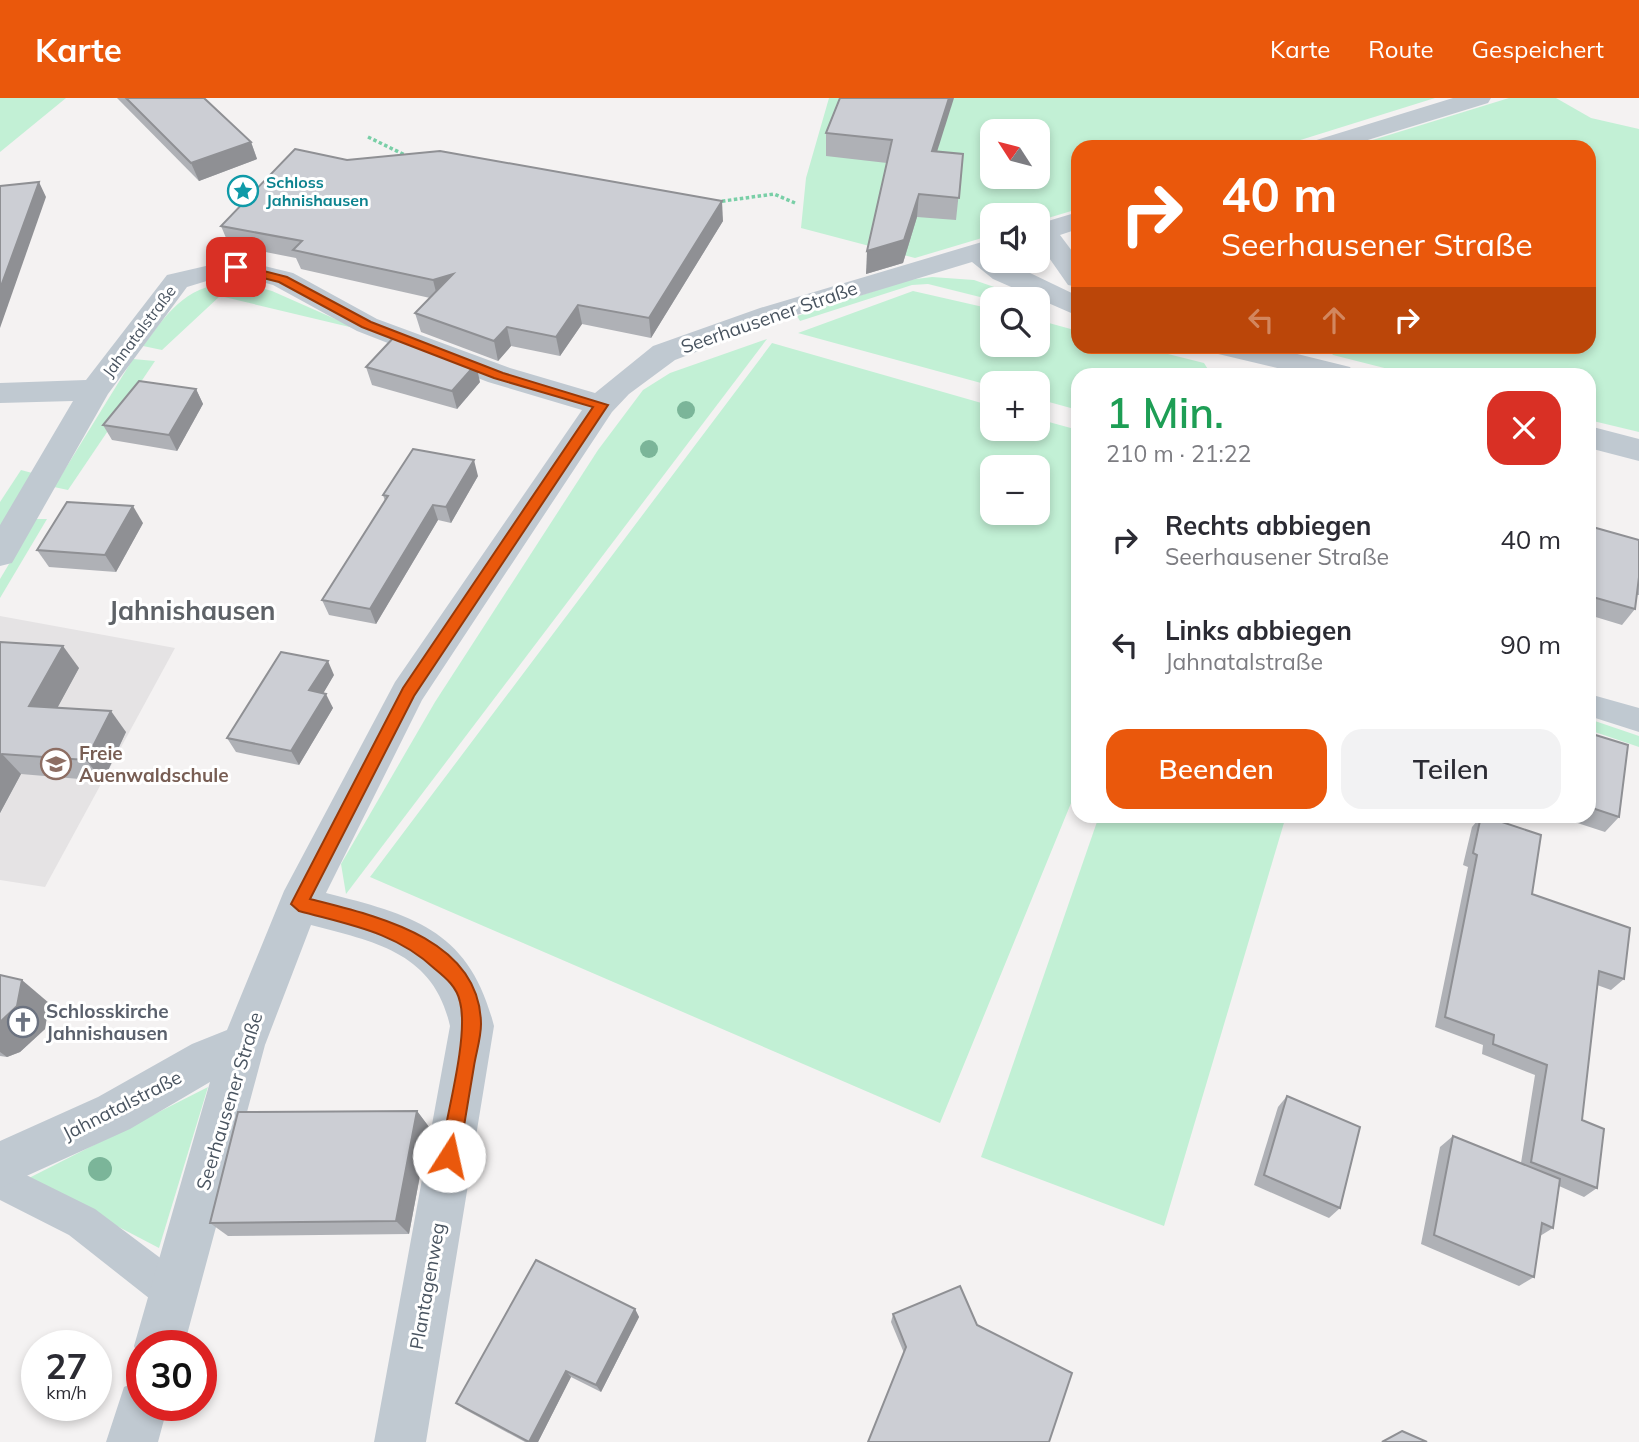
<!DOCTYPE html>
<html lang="de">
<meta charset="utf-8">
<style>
body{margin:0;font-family:Mulish,sans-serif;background:#f2f2f3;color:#2b2b33;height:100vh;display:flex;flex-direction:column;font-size:26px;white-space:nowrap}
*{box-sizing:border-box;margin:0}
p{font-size:23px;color:#7c7c81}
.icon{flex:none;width:38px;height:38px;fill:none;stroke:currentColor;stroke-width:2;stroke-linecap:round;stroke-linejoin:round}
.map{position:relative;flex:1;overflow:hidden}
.sheet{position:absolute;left:1071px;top:270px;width:525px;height:455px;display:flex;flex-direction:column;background:#fff;border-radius:21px;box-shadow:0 4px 10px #0003}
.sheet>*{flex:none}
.top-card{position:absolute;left:1071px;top:42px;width:525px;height:214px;border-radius:21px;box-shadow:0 4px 10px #0003;background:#ea580c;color:#fff;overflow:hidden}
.needle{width:46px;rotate:306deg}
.fabs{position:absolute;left:980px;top:21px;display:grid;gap:14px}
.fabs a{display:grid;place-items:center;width:70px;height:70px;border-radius:14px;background:#fff;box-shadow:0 4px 10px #0003;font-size:35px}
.speed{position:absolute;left:21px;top:1232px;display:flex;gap:14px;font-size:35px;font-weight:700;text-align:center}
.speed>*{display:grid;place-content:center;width:91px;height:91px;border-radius:50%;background:#fff;box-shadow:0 4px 10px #0003;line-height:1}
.speed small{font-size:18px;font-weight:400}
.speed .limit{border:10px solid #d22;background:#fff;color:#111}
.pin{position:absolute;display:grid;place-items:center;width:60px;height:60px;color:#fff;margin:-30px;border-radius:14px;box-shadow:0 4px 10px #0006}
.me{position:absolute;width:77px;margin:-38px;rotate:10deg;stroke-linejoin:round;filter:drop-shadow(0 0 5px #0008)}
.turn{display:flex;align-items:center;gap:24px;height:147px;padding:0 35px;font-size:32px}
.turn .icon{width:91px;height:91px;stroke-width:2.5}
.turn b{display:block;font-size:49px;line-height:60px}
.lanes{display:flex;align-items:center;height:66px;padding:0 35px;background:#0003;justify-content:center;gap:35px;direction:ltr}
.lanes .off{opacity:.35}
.round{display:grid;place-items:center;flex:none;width:74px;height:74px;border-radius:21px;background:#f2f2f3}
.headline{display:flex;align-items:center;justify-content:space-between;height:119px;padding:0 35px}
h1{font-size:42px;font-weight:600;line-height:52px;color:#1e9e55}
.cta{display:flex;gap:14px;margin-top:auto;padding:14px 35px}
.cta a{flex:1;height:80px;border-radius:21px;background:#ea580c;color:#fff;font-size:28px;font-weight:600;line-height:80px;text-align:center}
.cta a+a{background:#f2f2f3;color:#2b2b33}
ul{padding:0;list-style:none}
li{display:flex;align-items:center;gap:21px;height:105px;padding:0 35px}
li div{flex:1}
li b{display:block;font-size:26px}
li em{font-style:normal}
header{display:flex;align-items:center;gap:42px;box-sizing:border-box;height:98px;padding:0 35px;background:#ea580c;color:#fff}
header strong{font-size:33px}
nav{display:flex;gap:38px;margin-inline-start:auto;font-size:24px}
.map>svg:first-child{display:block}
.education{fill:#e5e3e4}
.green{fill:#c2f0d5;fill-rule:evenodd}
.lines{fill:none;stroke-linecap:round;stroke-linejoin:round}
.path{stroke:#79cfa7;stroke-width:3.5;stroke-dasharray:3.5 2.5;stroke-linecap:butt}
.service{fill:#c0c9d1;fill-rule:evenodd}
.minor{fill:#c0c9d1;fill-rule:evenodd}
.tree{fill:#7bb599}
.wall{fill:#afb1b6}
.shaded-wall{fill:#8f9094}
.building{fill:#ccced4;stroke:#8f9094;stroke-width:2}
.route{fill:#ea580c;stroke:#983908;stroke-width:2}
.labels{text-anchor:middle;stroke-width:6;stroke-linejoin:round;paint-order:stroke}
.far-culture-label{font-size:16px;font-weight:bold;fill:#0d838f;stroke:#fff;text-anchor:start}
.far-street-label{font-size:16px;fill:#495460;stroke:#fff}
.street-label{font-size:19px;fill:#495460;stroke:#fff}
.education-label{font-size:19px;font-weight:bold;fill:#785e54;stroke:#fff;text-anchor:start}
.worship-label{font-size:19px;font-weight:bold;fill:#5b616d;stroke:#fff;text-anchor:start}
.district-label{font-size:26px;font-weight:bold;fill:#5e6267;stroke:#fff}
</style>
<header>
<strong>Karte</strong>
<nav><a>Karte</a><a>Route</a><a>Gespeichert</a></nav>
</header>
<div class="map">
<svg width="1639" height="1344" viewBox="0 0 1639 1344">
<rect width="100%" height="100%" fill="#f4f2f2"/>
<polygon class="education" points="0,518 175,550 45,789 0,782"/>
<g class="green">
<polygon points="0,0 66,0 0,54"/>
<path d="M829,0H1435L1278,49H1078V111L1038,123V117H992V137L915,160L801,130L806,80ZM992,33H1038V79H992Z"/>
<polygon points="1509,0 1556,0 1591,20 1639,31 1639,334 1589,322 1589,276 1408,276 1333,257 1326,249 1589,248 1589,49 1350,49"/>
<polygon points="932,179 974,182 1000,191 992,202 928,186 912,187 800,223 797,218 908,182"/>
<path d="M240,184L272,193L358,231L220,198L162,252L143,248C172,209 187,186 240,184Z"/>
<polygon points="913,193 992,211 992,247 1038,247 1038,222 1078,233 1078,248 1140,249 1204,265 1211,276 1078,276 1078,312 1038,301 1038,285 992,285 992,288 798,235"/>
<polygon points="767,241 346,796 341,766 435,604 598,352 643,292 670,275"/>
<path d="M772,245L992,308V331H1038V321L1078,332V688L940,1025L370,779ZM992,369H1038V415H992Z"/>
<polygon points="133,261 155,263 68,392 54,389"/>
<polygon points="21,372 36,376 0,436 0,404"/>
<polygon points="36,421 47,421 0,500 0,481"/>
<polygon points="1589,621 1639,638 1639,649 1589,632"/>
<polygon points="1099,718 1286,718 1164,1128 981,1059"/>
<polygon points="208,989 159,1150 27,1081"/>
</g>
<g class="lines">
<g class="path">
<polyline points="368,39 409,59"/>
<polyline points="716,104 774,96 795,105"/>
</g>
<g class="service">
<polygon points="1589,596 1639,610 1639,634 1589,618"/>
<polygon points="0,1064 95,1111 187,1180 192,1194 187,1208 173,1213 159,1208 69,1137 0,1102"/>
</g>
<g class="minor">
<polygon points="1453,0 1491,0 1488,5 1345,49 1306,49 1310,44"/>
<polygon points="1078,114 1078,131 1060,137 1078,161 1078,189 1068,187 1038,144 1038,126"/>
<path d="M992,141V163H1005L1078,198V218L993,181L972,164L780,222L675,262L629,296L612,314L422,602L326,795C413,817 470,832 494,928L426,1344H374L450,928C434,855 376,844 311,827L265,947L184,1248H142L141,1266L134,1248L210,984L130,1031L0,1090V1043L98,999L192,946L227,932L284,793L395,584L582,312L488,284L357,233L273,187L236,177L210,182L187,189L108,296L12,465L0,468V427L73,303L0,305V285L86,282L167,177L236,161L293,175L377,221L510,270L595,295L653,248L760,210Z"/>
<polygon points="1210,248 1265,248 1350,269 1354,276 1302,276 1214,255"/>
<polygon points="1589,328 1639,341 1639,363 1589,350"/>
<polygon points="142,1281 142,1307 168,1307 158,1344 106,1344 124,1289"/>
</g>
</g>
<g class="tree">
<circle cx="686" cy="312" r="9"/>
<circle cx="649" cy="351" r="9"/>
<circle cx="100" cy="1071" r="12"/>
</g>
<g class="wall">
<polygon points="117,0 204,0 251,44 257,61 199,83"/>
<polygon points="840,0 937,54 963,56 956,122 917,119 903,165 866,176 887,65 826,58 826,35"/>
<polygon points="347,62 723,123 651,240 582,226 560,258 511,248 498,263 421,234 415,215 430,200 301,171 296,160 229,147 221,128"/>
<polygon points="366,269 480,284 457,311 372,287"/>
<polygon points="196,291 203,306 177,353 112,342 103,327"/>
<polygon points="478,378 451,425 438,422 376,526 329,517 322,502 385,403 383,397"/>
<polygon points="143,425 116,474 49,469 37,452"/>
<polygon points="1589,428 1639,442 1639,497 1637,497 1638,483 1635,511 1622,527 1589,517"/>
<polygon points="0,544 79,570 57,610 126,634 103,683 21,676 0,715"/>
<polygon points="334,577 323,595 333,610 299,667 236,654 227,640"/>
<polygon points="1589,635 1619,719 1605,734 1556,718 1589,718"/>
<polygon points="1481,718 1532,796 1624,881 1611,892 1597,887 1582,1022 1597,1090 1584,1099 1559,1088 1553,1130 1540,1138 1534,1179 1519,1188 1421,1146 1440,1049 1453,1038 1521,1065 1535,977 1482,956 1483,947 1435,929 1468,769 1463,767 1472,729"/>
<polygon points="0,877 49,905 45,931 20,954 7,959 0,958"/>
<polygon points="1287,998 1340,1110 1329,1120 1254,1087 1278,1009"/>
<polygon points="417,1013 429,1029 409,1136 228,1138 210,1125"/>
<polygon points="635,1211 639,1219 601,1294 571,1279 538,1344 525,1344 464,1311 456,1305"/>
<polygon points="893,1216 977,1227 904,1255 891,1224"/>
</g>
<g class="shaded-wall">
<polygon points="949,0 954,0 930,76 932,53"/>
<polygon points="251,44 257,61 199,83 191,65"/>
<polygon points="39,84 46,99 0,230 0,191"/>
<polygon points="919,96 917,119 903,165 866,176 867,153"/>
<polygon points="722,103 723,123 651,240 649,220"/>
<polygon points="453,176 438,202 433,182"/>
<polygon points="578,207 582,226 560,258 556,239"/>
<polygon points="507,229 511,248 498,263 494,243"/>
<polygon points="476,266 480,284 457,311 452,293"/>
<polygon points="196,291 203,306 177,353 169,337"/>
<polygon points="474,362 478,378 451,425 446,409"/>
<polygon points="433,407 438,422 376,526 370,511"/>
<polygon points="133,408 143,425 116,474 105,457"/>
<polygon points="63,548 79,570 47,629 29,608"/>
<polygon points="328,563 334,577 317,606 309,592"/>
<polygon points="326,596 333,610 299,667 291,653"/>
<polygon points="111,613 126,634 103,683 86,662"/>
<polygon points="2,656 21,676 0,715 0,660"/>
<polygon points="22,882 49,905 45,931 20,954 7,959 0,954 0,924"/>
<polygon points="417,1013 429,1029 409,1136 396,1123"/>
<polygon points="635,1211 639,1219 601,1294 596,1287"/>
<polygon points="566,1273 571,1279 538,1344 529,1344"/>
</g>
<g class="building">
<polygon points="126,0 204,0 251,44 191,65"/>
<polygon points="840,0 949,0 932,53 963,56 959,100 919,96 904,142 867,153 892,42 826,35"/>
<polygon points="295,51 347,62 440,53 722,103 649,220 578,207 556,239 507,229 494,243 415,215 453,176 433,182 293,152 302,143 221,128"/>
<polygon points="39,84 0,191 0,88"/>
<polygon points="397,236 476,266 452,293 366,269"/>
<polygon points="139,283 196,291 169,337 103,327"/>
<polygon points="413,351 474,362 446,409 433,407 370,511 322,502 388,398 383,397"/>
<polygon points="67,404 133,408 105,457 37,452"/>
<polygon points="1589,428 1639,442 1639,479 1635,511 1589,498"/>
<polygon points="0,544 63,548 29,608 111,613 86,662 2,656 0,660"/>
<polygon points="281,554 328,563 309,592 326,596 291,653 227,640"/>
<polygon points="1589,635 1628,647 1619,719 1589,709"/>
<polygon points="1481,718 1484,718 1541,737 1532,796 1630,830 1624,881 1599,873 1582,1022 1604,1031 1597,1090 1531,1064 1547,967 1493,946 1494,937 1445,919 1477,757 1473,755"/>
<polygon points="0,877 22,882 17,908 0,924"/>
<polygon points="1287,998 1360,1029 1340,1110 1264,1077"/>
<polygon points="417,1013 396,1123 210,1125 238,1014"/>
<polygon points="1453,1038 1560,1081 1553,1130 1542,1125 1534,1179 1434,1137"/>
<polygon points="536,1162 635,1211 596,1287 566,1273 529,1344 456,1305"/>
<polygon points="960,1188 977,1227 1072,1275 1049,1344 868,1344 906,1249 893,1216"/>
<polygon points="1402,1333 1427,1344 1382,1344"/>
</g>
<path class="route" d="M236,166L287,179L371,224L503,275L608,307L414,598L310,801C376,818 480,840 481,926C481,940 476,955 474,968C469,998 464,1028 459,1058L456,1064L449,1067L443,1064L440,1058C446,1020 469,938 460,904C457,889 446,880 435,871C396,834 350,827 299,813L291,806L403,590L593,309L494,280L362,229L279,184L231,172V167Z"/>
<defs>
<g id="sight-ring" transform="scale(1.575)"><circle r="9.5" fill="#fff" stroke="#0f9aa8" stroke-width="1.5"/><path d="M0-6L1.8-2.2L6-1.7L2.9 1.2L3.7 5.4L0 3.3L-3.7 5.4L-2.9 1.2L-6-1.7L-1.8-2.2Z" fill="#0f9aa8"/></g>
<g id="school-ring" transform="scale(1.575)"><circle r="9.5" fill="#fff" stroke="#8d6e63" stroke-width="1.5"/><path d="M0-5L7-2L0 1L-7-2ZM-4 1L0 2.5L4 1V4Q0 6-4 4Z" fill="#8d6e63"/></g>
<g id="church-ring" transform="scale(1.575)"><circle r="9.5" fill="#fff" stroke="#6b7280" stroke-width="1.5"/><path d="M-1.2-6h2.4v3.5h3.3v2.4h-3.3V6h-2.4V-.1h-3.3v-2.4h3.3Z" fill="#6b7280"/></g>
</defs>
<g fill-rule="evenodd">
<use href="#sight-ring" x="243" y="93"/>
<use href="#school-ring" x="56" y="666"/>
<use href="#church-ring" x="23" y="924"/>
</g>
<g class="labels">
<g class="far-culture-label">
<text x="266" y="90">Schloss<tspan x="266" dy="18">Jahnishausen</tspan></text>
</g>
<g class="far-street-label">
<text transform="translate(139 233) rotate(-53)" y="6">Jahnatalstraße</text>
</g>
<g class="street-label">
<text transform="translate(769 219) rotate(-19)" y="7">Seerhausener Straße</text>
<text transform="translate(229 1003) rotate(-73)" y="7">Seerhausener Straße</text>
<text transform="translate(122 1007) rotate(-27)" y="7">Jahnatalstraße</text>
<text transform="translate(427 1188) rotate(-80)" y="7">Plantagenweg</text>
</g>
<g class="education-label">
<text x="79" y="662">Freie<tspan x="79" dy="22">Auenwaldschule</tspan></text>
</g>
<g class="worship-label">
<text x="46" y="920">Schlosskirche<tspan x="46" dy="22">Jahnishausen</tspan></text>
</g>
<g class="district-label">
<text x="192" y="522">Jahnishausen</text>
</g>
</g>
</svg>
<div class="fabs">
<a><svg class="needle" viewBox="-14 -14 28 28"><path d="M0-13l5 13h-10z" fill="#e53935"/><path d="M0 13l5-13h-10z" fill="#7c7c81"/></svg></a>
<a><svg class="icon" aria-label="sound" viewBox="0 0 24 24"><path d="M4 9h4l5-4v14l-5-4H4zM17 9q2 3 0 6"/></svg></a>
<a><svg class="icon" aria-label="search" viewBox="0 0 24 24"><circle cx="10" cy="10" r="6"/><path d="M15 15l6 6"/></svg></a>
<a>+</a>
<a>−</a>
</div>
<div class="speed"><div>27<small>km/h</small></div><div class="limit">30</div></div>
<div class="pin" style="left:236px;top:169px;background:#d93025"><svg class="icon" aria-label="arrive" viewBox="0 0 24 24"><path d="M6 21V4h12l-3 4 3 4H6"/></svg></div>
<svg class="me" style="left:449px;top:1058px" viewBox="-20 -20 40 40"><circle r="19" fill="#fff"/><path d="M0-13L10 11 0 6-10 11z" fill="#ea580c"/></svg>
<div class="top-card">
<div class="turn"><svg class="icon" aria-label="right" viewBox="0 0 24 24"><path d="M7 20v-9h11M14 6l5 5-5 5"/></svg><div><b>40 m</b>Seerhausener Straße</div></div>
<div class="lanes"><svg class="icon off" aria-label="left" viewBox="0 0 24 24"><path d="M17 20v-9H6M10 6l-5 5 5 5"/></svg><svg class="icon off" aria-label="ahead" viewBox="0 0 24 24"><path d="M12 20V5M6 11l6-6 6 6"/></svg><svg class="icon" aria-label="right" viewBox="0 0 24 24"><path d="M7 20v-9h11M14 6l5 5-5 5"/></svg></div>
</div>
<section class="sheet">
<div class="headline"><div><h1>1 Min.</h1><p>210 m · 21:22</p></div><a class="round" style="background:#d93025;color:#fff"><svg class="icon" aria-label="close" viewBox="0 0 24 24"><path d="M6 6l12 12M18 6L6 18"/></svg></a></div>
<ul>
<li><svg class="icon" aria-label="right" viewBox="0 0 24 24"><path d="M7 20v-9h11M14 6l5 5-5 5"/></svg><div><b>Rechts abbiegen</b><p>Seerhausener Straße</p></div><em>40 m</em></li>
<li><svg class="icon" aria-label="left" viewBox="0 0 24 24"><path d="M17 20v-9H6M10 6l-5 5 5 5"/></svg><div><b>Links abbiegen</b><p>Jahnatalstraße</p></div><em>90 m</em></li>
</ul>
<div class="cta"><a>Beenden</a><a>Teilen</a></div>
</section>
</div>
